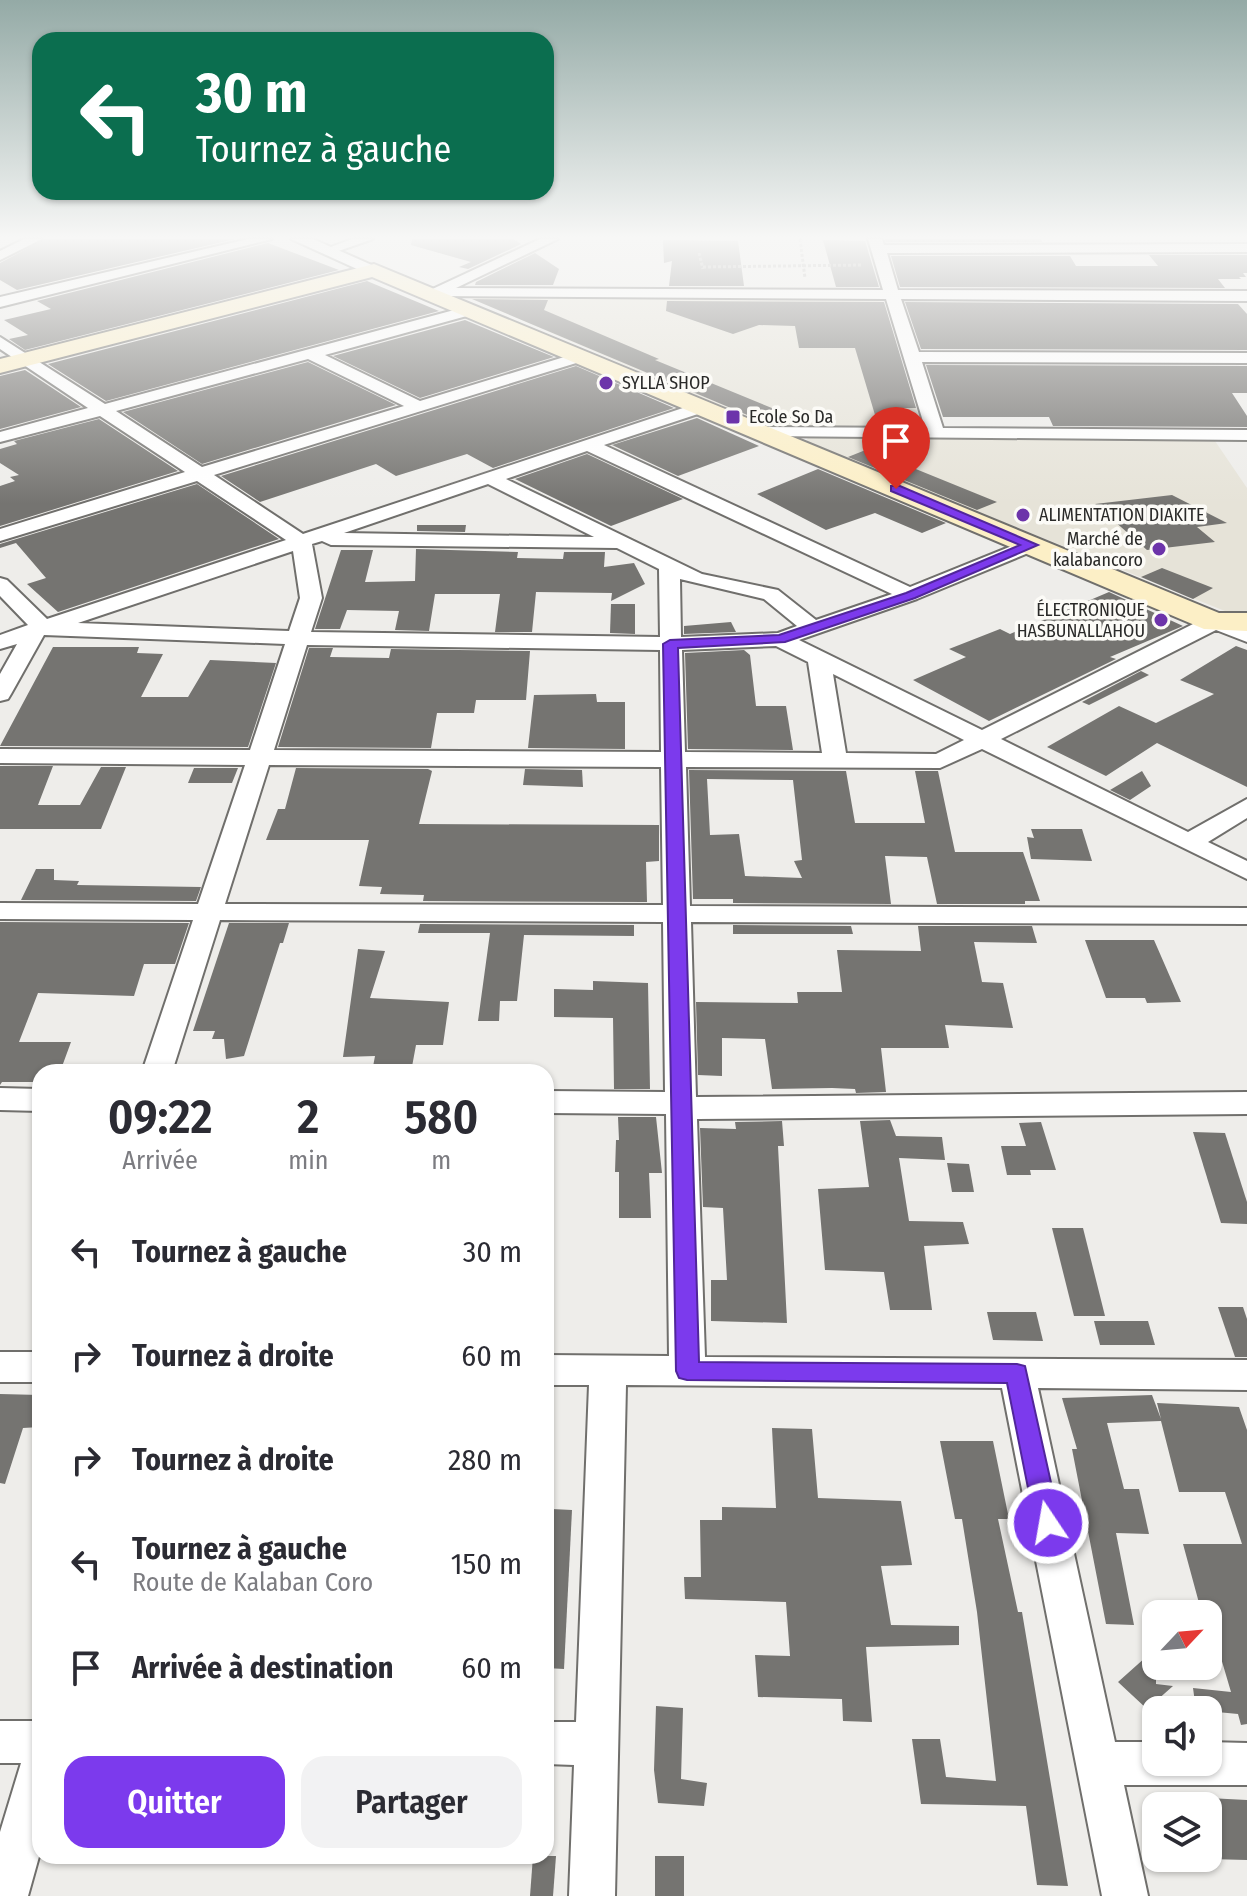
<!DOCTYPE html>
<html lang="fr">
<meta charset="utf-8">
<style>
body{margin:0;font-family:"Fira Sans Condensed",sans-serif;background:#f2f2f3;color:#2b2b33;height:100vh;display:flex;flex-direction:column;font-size:30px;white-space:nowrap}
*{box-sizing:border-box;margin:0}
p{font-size:26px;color:#7c7c81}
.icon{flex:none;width:44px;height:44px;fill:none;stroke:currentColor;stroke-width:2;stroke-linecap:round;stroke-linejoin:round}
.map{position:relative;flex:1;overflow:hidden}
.side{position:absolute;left:32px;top:1064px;width:522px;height:800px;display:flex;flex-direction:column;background:#fff;border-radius:24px;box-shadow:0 2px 6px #0004}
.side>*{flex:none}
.top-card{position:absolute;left:32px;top:32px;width:522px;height:168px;border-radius:24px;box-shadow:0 2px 6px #0004;background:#0b6e4f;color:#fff;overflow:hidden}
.needle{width:52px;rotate:64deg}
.tools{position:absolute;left:1142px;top:1600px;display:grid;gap:16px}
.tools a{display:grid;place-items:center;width:80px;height:80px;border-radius:16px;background:#fff;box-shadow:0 2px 6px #0004;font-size:40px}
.pin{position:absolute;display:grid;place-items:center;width:68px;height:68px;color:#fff;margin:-82px -34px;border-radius:50% 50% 50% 0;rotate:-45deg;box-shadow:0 0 8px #0007}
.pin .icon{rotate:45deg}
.me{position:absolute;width:88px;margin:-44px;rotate:348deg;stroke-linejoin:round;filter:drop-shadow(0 0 6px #0008)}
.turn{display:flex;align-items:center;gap:28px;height:168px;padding:0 32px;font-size:36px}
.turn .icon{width:104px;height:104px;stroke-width:2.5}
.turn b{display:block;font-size:56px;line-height:68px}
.eta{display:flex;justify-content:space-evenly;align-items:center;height:136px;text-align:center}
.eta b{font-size:48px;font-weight:600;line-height:56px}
.primary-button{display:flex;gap:16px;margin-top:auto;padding:16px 32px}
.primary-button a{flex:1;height:92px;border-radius:24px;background:#7c3aed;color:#fff;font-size:32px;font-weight:600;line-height:92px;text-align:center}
.primary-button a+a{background:#f2f2f3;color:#2b2b33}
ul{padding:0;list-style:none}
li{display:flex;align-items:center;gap:24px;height:104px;padding:0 32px}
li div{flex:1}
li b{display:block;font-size:30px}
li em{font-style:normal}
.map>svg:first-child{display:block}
.built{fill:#e6e3d8}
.building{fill:#757471;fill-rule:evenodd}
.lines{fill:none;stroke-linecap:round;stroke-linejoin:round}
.minor-casing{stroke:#706f6c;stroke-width:4}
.tertiary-casing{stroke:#706f6c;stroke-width:4}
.secondary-casing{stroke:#706f6c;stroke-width:4}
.path{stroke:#a8a7a5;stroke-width:3;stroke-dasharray:3 2;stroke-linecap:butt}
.minor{fill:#fff;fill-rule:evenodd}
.tertiary{fill:#fff;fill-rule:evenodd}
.secondary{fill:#fcefc6;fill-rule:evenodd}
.route{fill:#7c3aed;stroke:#51269a;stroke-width:2}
.poi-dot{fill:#6d34aa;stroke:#fcfbf7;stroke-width:3}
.labels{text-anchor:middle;stroke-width:7;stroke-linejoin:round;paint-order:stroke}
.far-poi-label{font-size:18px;fill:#2a2a29;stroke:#fcfbf7;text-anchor:start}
</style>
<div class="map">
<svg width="1247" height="1896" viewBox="0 0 1247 1896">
<rect width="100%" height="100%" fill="#eeedea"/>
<g class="built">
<polygon points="461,294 879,298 922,426 773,429"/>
<polygon points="808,437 1215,441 1247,488 1247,611 1225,611 806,443"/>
</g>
<g class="building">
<polygon points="45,239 235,239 17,290 0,280 0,263"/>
<polygon points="412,239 513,239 521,244 468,269 459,267 471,262 411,245"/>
<polygon points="885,239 1041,239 1042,242 886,242"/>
<polygon points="663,240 738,241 744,286 669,286 672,261 664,263"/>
<polygon points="823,240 865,241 879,287 836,287"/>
<polygon points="268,243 339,270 25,350 9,339 28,335 4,320 51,309 37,301"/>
<polygon points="535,253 559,269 553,285 475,285 476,282"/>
<polygon points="1149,255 1247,255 1247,273 1243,273 1246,277 1239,277 1241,279 1218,279 1225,288 900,287 891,256 1070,256 1076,266 1158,266"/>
<polygon points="367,281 439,311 106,401 48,364"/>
<polygon points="472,299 548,300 544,310 659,359 655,360 811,424 769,424"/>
<polygon points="667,301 884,302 916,408 895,408 898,425 878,425 855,348 799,348 795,326 759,325 733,334 666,311"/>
<polygon points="905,302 1238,304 1247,314 1247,350 921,349"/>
<polygon points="465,320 554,357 420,398 333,356"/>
<polygon points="308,362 396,405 202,464 123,412"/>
<polygon points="926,365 1247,366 1247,393 1232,393 1247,416 1247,427 1053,426 1049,417 943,417"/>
<polygon points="576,366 674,408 493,468 467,454 396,476 376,464 260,502 221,476"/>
<polygon points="25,370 81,407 0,429 0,376"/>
<polygon points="697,418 759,446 678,476 612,445"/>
<polygon points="99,419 178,471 0,526 0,486 15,481 10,477 19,475 0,463 0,449 17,444 14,441"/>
<polygon points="883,440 901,440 904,462 901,463 997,502 977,510 848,457 868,449 888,457"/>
<polygon points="587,454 683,499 611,526 515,479"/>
<polygon points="818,469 946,523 922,533 875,513 826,530 757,494"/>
<polygon points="197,484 279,539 58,612 27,584 46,578 16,543 0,548 0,544"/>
<polygon points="1172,495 1227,523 1197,527 1215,542 1147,550 1095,504"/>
<polygon points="417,525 466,525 465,532 417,531"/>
<polygon points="416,549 518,552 517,558 563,559 564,552 605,552 604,567 634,563 645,584 611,601 612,593 536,592 532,632 495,632 500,594 435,594 429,631 395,630 399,611 347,610 340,629 315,629 341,550 373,550 365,582 415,581"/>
<polygon points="1162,568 1213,588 1193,599 1141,577"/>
<polygon points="1109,592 1183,626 1110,657 1116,659 989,721 913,680 966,657 949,649 1000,629 1010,634"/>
<polygon points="611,604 635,604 635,634 610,633"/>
<polygon points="731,622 736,632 684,634 684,626"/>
<polygon points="1236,646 1247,650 1247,787 1157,743 1106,776 1047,747 1119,706 1156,723 1214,694 1180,680"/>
<polygon points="53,647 139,647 137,653 163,654 141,697 188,697 210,660 276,663 248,747 0,746"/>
<polygon points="309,648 333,648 330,657 389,658 391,649 530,651 526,700 476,700 474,713 437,713 431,748 278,747"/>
<polygon points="744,650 750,655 756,706 786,706 793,750 688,749 685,653"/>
<polygon points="1141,671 1149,675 1089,705 1082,702"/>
<polygon points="596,694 597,702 625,702 625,749 528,748 534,695"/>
<polygon points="0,766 53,766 38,805 80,805 101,767 126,767 101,829 0,829"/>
<polygon points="194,768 238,768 232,783 188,783"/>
<polygon points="296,768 428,769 432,771 419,824 659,825 659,861 646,862 647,902 423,901 424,895 380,894 382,887 359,886 369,840 266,840 278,809 285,809"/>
<polygon points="525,769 582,770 583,787 523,785"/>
<path d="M689,770L846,771L855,823H925L915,771H938L955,852H1023L1040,901H1025V904H937L927,857L885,856L891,904L733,903V899H693ZM707,779L793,780L802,860L794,861L802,878L745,876L739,834L710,835Z"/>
<polygon points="1142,771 1151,786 1130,800 1110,790"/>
<polygon points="1031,829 1082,829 1092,861 1031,859 1027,837 1034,838"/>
<polygon points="36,869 54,869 54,880 79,881 77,885 201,887 196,901 21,900"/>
<polygon points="0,922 189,923 175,964 144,964 134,996 38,993 19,1042 71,1042 60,1072 40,1072 40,1082 2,1082 0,1085"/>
<polygon points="229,923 289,923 283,943 280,943 244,1056 226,1059 224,1039 212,1039 215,1031 193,1031"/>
<polygon points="420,924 634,925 634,936 524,935 517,1001 500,1001 499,1021 478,1021 490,933 418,933"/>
<polygon points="733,925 851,926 853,934 733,934"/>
<polygon points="918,926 1032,926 1037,943 974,942 982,982 1003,983 1013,1028 945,1025 949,1048 881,1048 886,1092 856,1093 855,1089 832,1088 772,1089 765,1039 722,1038 722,1076 698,1075 696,1002 798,1003 797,992 842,992 837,950 921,951"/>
<polygon points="1085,940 1154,940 1181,1002 1147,1003 1145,998 1106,998"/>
<polygon points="358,949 385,951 370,998 449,1002 443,1045 416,1045 411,1072 372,1072 375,1056 343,1057"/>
<polygon points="593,981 648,983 650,1089 614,1089 613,1018 554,1017 554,989 593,990"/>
<polygon points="618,1117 656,1117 662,1173 649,1173 651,1218 619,1218 619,1172 615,1172 616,1140 619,1140"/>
<polygon points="890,1120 896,1136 942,1137 945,1160 899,1158 909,1221 963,1222 969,1244 924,1246 932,1310 890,1310 884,1272 825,1270 818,1189 869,1187 860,1121"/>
<polygon points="782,1121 784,1146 778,1146 787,1323 711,1321 711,1280 727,1280 723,1208 703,1207 700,1128 736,1129 735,1122"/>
<polygon points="1041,1122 1056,1170 1030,1170 1031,1175 1007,1175 1001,1146 1026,1146 1019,1123"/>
<polygon points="1193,1132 1225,1133 1247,1202 1247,1224 1221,1223"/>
<polygon points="947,1163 969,1164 974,1192 952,1192"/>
<polygon points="1052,1228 1083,1228 1105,1316 1074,1316"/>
<polygon points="1218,1307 1243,1307 1247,1319 1247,1357 1235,1357"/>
<polygon points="987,1312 1036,1312 1043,1341 993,1340"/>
<polygon points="1094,1321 1148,1321 1155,1345 1100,1345"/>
<polygon points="0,1394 40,1395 40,1427 23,1428 5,1484 0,1483"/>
<polygon points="1152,1395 1161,1419 1157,1403 1239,1407 1247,1430 1247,1724 1241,1725 1238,1714 1196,1710 1193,1688 1231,1692 1208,1614 1202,1614 1183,1544 1242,1544 1225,1492 1179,1492 1161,1421 1107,1423 1124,1489 1139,1489 1149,1534 1116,1533 1134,1625 1106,1624 1072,1449 1077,1449 1062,1398"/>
<polygon points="772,1428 812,1429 818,1498 901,1501 912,1565 881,1566 891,1625 959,1626 959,1645 866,1647 872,1722 843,1721 842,1699 758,1697 755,1655 790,1656 786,1602 685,1599 684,1577 701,1577 700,1520 722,1520 722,1507 776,1508"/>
<polygon points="940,1441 993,1441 1009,1519 998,1519 1018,1612 1022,1612 1068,1886 1037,1885 1026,1806 921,1804 912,1739 940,1739 946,1777 996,1781 977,1612 962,1519 955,1519"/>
<polygon points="552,1509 572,1510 564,1669 546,1668"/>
<polygon points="1156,1648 1156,1684 1173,1686 1147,1709 1118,1682"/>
<polygon points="656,1706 683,1708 681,1779 707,1783 704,1806 658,1803 654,1770"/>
<polygon points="1208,1798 1247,1800 1247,1860 1208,1859"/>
<polygon points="533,1856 556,1856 553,1896 530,1896"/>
<rect x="655" y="1856" width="29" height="40"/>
</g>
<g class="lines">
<g class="minor-casing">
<g id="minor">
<polygon points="24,239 42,239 0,260 0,251"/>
<polygon points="248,239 272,239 0,307 0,297"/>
<polygon points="352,239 373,239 327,255 320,251"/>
<polygon points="540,239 558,239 456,288 883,290 868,239 882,239 884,245 1247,244 1247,252 887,253 898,290 1247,291 1247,301 901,299 919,352 1247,353 1247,363 922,362 943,428 1247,430 1247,440 755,436 752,432 761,427 925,428 886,299 433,296 426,292"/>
<path d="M469,306L474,308V314L325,355L420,401L574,354H586L588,357L586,360L214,475L303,534L701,402L710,407L707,411L604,445L910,587L1024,541H1038L1041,545L1038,549L917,599L799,640L982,730L1207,617L1215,616L1247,627V642L1216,630L1001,739L1188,832L1247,799V818L1208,842L1247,861V879L982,749L940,768L686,767L690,906L1247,908V924L691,922L696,1097L1247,1092V1114L697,1119L705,1357L1247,1360V1390L1038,1388L1115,1742H1156V1762H1208V1742L1247,1743V1785H1124L1148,1896H1102L1002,1388L626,1385L615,1896H569L574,1765L546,1764V1722H576L589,1385H546V1355L669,1356L666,1114L546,1113V1091L665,1092L663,922L220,920L172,1072H142L193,920L0,919V903L198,904L245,765L0,763V749L250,750L285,644L44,635L11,694L8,699L0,701V674L17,644L0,649V635L28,625L0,596V578L7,580L47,619L286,540L197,481L0,541V529L185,472L100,416L0,442V432L88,408L0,349V337L105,404ZM308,359L404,406L202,467L116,411ZM587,451L892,594L816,620L778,590L702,574L506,479ZM488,484L594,537L344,533ZM322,541L331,545L617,548L659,569L660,637L311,632L322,598L312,544ZM293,551L300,598L289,631L78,623ZM680,579L764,599L797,626L778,633L681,637ZM307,645L660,650L661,752L274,750ZM776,646L808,662L822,753L685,752L682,650ZM833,674L964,740L936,754L846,753ZM269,765L661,767L663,905L225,904Z"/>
<polygon points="0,1088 40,1089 40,1111 0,1110"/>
<rect x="0" y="1352" width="40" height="30"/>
<polygon points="0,1721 40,1721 40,1853 28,1896 0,1896 0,1832 21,1763 0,1763"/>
</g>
</g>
<g class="tertiary-casing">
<polygon id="tertiary" points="291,239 313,239 383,270 380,274 368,274"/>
</g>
<g class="secondary-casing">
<polygon id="secondary" points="374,264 1219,613 1247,613 1247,631 1204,629 372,277 0,373 0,359"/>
</g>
<g class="path">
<polyline points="800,239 805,278"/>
<polyline points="699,253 703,269"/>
<polyline points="703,267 862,265"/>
</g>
<use href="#minor" class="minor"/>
<use href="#tertiary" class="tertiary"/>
<use href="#secondary" class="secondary"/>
</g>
<linearGradient id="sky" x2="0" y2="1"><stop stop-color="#94aaa6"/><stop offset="0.47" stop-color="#f7f7f6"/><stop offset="1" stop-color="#f7f7f6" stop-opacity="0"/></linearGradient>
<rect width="1247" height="504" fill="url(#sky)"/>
<polygon class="route" points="891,486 900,486 1038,545 915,598 785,642 678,648 699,1362 1017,1364 1025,1366 1060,1523 1057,1531 1048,1534 1039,1531 1035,1523 1007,1383 687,1380 679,1378 676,1371 663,644 670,640 779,635 906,593 1020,545 891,491"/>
<g class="poi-dot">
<circle cx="606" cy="383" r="8"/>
<rect x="725" y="409" width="16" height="16" rx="4"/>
<circle cx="1023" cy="515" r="8"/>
<circle cx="1159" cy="549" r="8"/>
<circle cx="1161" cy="620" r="8"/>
</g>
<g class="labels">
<g class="far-poi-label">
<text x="622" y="389">SYLLA SHOP</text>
<text x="749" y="423">Ecole So Da</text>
<text x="1039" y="521">ALIMENTATION DIAKITE</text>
<text x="1143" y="545" text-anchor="end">Marché de<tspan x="1143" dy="21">kalabancoro</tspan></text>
<text x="1145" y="616" text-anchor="end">ÉLECTRONIQUE<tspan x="1145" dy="21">HASBUNALLAHOU</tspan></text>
</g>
</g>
</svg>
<div class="tools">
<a><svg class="needle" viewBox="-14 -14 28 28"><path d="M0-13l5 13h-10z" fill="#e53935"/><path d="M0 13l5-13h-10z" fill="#7c7c81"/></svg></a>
<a><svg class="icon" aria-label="sound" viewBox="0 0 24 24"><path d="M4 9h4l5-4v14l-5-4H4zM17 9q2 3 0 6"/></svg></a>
<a><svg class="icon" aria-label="layers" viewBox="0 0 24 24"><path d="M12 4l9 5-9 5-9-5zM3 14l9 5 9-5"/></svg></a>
</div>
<div class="pin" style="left:896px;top:489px;background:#d93025"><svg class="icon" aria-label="arrive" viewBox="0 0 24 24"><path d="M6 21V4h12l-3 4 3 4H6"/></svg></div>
<svg class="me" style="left:1048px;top:1523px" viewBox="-20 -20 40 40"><circle r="17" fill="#7c3aed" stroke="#fff" stroke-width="3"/><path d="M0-11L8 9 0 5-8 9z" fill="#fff"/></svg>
<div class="top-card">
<div class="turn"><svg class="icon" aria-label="left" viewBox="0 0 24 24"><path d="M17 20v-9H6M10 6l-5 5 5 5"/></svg><div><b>30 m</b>Tournez à gauche</div></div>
</div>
<section class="side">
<div class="eta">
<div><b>09:22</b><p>Arrivée</p></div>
<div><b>2</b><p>min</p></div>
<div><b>580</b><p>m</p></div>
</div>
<ul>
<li><svg class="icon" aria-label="left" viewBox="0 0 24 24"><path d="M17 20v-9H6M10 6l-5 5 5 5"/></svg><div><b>Tournez à gauche</b></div><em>30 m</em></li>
<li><svg class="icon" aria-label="right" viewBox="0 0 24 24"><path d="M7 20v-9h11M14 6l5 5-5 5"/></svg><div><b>Tournez à droite</b></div><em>60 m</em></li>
<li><svg class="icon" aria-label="right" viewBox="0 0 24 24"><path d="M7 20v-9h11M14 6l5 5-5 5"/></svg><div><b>Tournez à droite</b></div><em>280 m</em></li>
<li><svg class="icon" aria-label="left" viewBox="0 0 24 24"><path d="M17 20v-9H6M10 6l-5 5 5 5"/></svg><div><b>Tournez à gauche</b><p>Route de Kalaban Coro</p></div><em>150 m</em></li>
<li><svg class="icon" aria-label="arrive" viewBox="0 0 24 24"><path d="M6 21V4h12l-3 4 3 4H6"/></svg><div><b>Arrivée à destination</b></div><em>60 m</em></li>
</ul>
<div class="primary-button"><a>Quitter</a><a>Partager</a></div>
</section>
</div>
